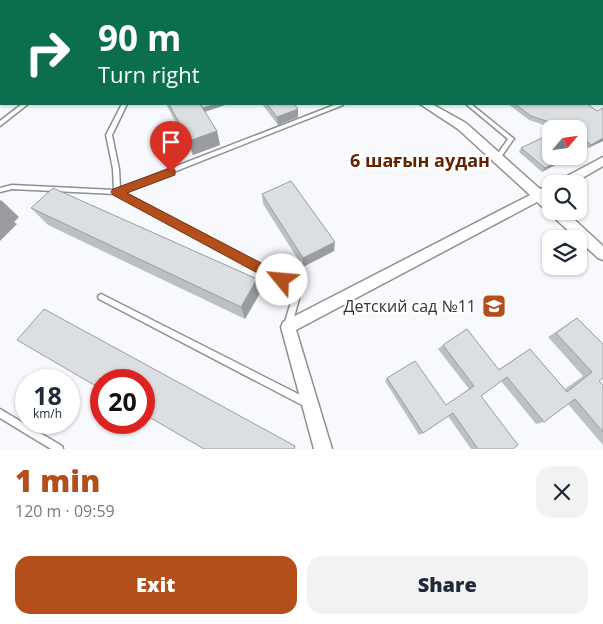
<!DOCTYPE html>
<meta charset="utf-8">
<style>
body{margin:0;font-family:"Open Sans",sans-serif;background:#f2f2f3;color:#1f2937;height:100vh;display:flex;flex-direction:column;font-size:19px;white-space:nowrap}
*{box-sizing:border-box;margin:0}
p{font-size:16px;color:#747a83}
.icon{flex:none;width:28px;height:28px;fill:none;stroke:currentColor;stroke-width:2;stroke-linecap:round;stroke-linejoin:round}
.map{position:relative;height:449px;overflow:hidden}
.panel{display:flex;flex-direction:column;background:#fff;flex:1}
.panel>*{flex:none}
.top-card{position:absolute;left:0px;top:0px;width:604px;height:105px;box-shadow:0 1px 4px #0004;background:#0b6e4f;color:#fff;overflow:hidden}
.needle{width:32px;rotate:61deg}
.controls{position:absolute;left:542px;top:120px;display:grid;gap:10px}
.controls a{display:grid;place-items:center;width:45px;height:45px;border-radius:10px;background:#fff;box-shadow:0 1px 4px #0004;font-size:25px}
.speed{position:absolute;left:15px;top:369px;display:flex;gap:10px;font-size:25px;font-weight:700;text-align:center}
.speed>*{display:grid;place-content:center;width:65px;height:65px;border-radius:50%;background:#fff;box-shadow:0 1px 4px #0004;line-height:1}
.speed small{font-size:12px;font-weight:400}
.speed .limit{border:8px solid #d22;background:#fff;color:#111}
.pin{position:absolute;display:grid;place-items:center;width:42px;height:42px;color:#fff;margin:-51px -21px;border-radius:50% 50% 50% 0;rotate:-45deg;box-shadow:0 0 5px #0007}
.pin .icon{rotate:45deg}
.me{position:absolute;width:55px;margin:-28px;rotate:298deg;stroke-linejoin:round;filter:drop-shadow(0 0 4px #0008)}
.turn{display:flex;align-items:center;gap:18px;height:105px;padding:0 15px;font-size:22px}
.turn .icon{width:65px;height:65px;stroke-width:2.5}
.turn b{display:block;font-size:35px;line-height:42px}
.round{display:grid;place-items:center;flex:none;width:52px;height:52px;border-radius:15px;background:#f2f2f3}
.head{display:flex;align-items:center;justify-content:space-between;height:85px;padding:0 15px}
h1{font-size:30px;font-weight:800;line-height:38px;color:#b34f1b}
.cta{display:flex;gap:10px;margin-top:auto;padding:10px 15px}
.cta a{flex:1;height:58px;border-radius:15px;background:#b34f1b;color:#fff;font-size:20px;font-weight:800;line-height:58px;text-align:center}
.cta a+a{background:#f2f2f3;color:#1f2937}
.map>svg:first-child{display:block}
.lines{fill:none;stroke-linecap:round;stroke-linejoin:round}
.lane-casing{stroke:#8d8f92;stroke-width:3}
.street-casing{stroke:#8d8f92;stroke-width:3}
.secondary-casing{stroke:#8d8f92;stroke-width:2}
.lane{fill:#fff;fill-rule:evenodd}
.street{fill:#fff;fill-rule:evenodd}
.secondary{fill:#fff;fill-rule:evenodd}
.wall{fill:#bdc0c2}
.shaded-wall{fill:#9a9c9e}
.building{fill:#dcdfe2;stroke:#9a9c9e}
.route{fill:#b34f1b;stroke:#743312}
.labels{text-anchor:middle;stroke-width:4.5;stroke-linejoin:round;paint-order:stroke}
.poi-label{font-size:16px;fill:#323334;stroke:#fff;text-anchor:end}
.neighbourhood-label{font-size:18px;font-weight:bold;fill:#622300;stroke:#fff}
</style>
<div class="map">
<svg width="603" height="449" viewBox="0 0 603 449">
<rect width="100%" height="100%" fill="#f7f9fd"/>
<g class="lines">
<g class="lane-casing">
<g id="lane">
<polygon points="152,0 157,0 156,1 151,1"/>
<polygon points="314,0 318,0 319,1 315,1"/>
<polygon points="501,0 506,0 507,1 502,1"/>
<polygon points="22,104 28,104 0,126 0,121"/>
<polygon points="122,104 127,104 112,135 119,169 120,188 337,104 343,104 343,105 123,192 301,286 302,288 291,328 288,329 285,328 284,325 295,289 116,194 12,189 0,192 0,188 12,185 114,190 113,169 106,135"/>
<polygon points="466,104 471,104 513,138 514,139 513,140 499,160 495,160 494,159 508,139"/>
<polygon points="101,294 310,400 311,403 310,406 307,407 304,406 99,299 98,297 99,295"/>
<polygon points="0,409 62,446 63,449 51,449 0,418"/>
</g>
</g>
<g class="street-casing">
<g id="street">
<polygon points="268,0 276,0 277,1 269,1"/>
<polygon points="420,104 432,104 466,123 540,189 551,184 551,194 547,196 551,200 551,211 565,211 603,246 603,260 598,258 537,202 296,330 332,449 314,449 281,327 283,322 530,195 458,129"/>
<polygon points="603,157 603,166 572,184 556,184 558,181"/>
</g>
</g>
<g class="secondary-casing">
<polygon id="secondary" points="1,15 1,23 0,24 0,16"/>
</g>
<use href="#lane" class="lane"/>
<use href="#street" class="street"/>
<use href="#secondary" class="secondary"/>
</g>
<g class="wall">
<polygon points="331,0 378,0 379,1 332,1"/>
<polygon points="398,0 451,0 452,1 400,1"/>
<polygon points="466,0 497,0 496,1 468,1"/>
<polygon points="166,104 228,104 205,112 217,131 220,145 193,155"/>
<polygon points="262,104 294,104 298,109 298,117 278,125"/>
<polygon points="508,104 587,104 597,111 603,108 603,141 588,148 581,143 579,129 556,129 529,120"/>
<polygon points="521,148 572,156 542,172 519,152"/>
<polygon points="262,194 334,251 303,267 263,204"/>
<polygon points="31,208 257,279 260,293 245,319 48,225"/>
<polygon points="577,318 599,381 603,385 603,445 568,404 544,422 536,424 501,381 481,396 513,449 471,449 448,416 423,433 419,435 385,381 387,378 446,405 469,389 438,349 443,345 499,369 530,349 565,389 583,376 548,337"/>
</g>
<g class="shaded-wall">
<polygon points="72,0 78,0 79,1 72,1"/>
<polygon points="116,0 135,0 136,1 117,1"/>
<polygon points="484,0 497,0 496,1 484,1"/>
<polygon points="0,51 1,55 1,62 0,63"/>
<polygon points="0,82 1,84 1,95 0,94"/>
<polygon points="216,104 228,104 201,113 200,109"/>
<polygon points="298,109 298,117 278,125 277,117"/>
<polygon points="217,131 220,145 193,155 189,141"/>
<polygon points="603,138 603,141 588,148 591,145"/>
<polygon points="568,156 572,156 542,172 545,168"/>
<polygon points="1,200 19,217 14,222 17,224 0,241 0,201"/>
<polygon points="335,242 334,251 303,267 303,258"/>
<polygon points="257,279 260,293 245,319 241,307"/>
</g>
<g class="building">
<polygon points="32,0 50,0 51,1 30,1"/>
<rect x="51" y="0" width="21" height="1"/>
<polygon points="355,0 378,0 379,1 356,1"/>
<polygon points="428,0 451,0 452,1 430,1"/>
<polygon points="169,104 200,104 217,131 189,141"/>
<polygon points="200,104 216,104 203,108"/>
<polygon points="267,104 294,104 298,109 277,117"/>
<polygon points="515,104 587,104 597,111 603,108 603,138 591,145 584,139 579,142 579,129 567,129 565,127 531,116"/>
<polygon points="550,134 551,136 551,156 568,156 545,168 521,148"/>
<polygon points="291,181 335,242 303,258 262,194"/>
<polygon points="53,188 257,279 241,307 31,208"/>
<polygon points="44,309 295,446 294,449 204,449 144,414 144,380 101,380 101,389 17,340"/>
<polygon points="577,318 603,344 603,378 599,381 603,385 603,432 575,399 544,422 507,377 481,396 518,445 513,449 478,449 453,413 423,433 387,378 415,361 446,405 474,386 443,345 467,329 499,370 530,349 567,392 592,372 556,333"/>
</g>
<polygon class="route" points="171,168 175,170 175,175 127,193 286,276 288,280 286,284 278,284 113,195 111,192 113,189"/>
<defs>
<g id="school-square" transform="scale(1.25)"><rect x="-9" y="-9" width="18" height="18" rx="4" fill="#b34f1b" stroke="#fff"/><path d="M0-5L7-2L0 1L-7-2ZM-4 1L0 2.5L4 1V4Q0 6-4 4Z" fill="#fff"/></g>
</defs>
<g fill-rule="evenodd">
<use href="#school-square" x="494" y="306"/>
</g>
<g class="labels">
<g class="poi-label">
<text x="476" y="312">Детский сад №11</text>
</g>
<g class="neighbourhood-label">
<text x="420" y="167">6 шағын аудан</text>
</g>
</g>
</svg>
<div class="controls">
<a><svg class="needle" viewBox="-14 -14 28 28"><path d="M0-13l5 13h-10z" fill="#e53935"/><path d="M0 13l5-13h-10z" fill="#747a83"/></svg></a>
<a><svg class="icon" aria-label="search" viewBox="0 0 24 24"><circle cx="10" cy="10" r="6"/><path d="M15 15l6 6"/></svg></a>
<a><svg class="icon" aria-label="layers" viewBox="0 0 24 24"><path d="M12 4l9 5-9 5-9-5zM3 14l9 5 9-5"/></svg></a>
</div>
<div class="speed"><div>18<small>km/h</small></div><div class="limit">20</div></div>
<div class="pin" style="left:171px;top:172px;background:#d93025"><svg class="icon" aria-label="arrive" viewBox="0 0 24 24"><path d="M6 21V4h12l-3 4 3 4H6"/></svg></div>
<svg class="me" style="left:282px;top:280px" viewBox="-20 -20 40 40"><circle r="19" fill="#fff"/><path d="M0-13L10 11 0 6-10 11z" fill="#b34f1b"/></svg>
<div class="top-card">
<div class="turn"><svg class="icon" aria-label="right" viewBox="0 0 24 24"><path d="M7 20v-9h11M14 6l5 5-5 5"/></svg><div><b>90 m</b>Turn right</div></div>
</div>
</div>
<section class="panel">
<div class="head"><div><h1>1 min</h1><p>120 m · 09:59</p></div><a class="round"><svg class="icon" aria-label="close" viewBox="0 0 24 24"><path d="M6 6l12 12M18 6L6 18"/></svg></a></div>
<div class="cta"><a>Exit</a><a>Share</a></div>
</section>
